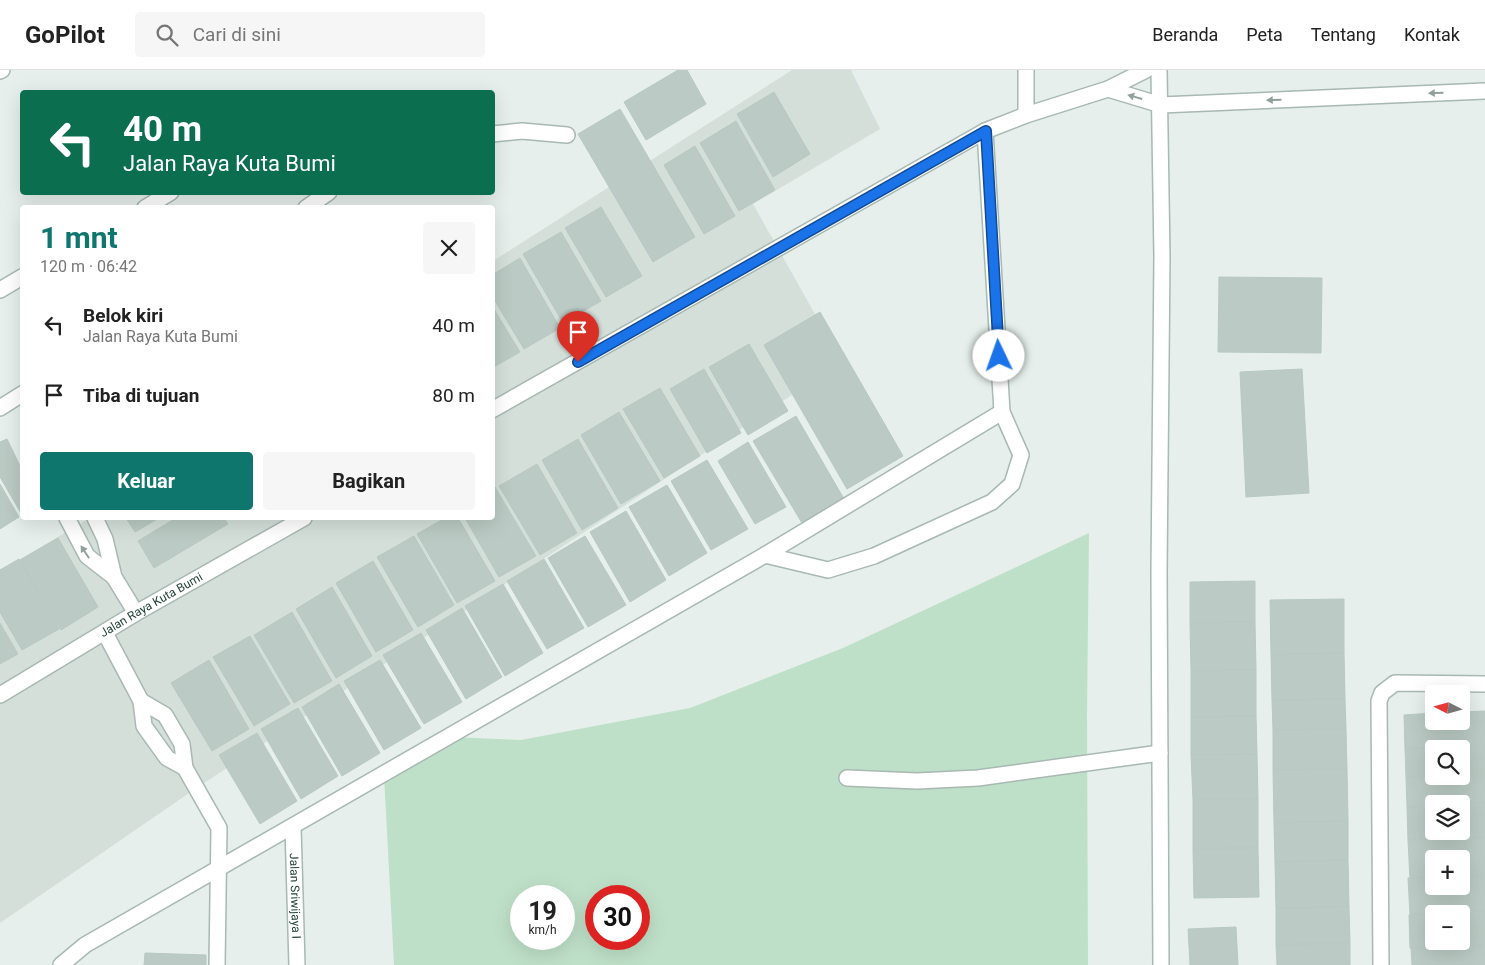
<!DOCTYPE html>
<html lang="id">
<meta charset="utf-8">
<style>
body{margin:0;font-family:Roboto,sans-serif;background:#f6f6f6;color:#222;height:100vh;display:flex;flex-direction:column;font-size:19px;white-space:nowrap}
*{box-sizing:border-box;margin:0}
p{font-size:16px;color:#767676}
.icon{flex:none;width:28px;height:28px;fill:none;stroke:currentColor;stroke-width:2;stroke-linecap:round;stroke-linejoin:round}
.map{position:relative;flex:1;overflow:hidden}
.side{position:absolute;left:20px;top:135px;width:475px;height:315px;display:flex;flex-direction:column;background:#fff;border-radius:5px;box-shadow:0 5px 20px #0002}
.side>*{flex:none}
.top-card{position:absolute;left:20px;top:20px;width:475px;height:105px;border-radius:5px;box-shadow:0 5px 20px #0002;background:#0b6e4f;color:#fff;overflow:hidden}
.needle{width:32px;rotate:276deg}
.fabs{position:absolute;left:1425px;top:615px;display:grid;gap:10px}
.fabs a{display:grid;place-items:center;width:45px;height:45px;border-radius:5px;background:#fff;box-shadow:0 5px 20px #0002;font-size:25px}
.speed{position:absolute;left:510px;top:815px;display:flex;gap:10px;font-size:25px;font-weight:700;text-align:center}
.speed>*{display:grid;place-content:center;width:65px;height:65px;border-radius:50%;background:#fff;box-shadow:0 5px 20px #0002;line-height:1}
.speed small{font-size:12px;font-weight:400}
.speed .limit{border:8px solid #d22;background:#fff;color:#111}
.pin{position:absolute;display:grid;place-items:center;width:42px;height:42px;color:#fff;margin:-51px -21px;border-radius:50% 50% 50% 0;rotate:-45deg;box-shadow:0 0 5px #0007}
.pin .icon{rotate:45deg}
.me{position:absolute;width:55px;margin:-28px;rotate:357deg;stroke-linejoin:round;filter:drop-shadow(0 0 4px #0008)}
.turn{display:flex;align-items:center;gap:18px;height:105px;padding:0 20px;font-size:22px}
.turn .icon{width:65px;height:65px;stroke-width:2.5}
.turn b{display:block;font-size:35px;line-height:42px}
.round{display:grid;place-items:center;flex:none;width:52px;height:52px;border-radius:5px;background:#f6f6f6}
.summary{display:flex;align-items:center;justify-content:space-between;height:85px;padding:0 20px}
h1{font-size:30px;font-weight:700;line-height:38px;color:#0f766e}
.cta{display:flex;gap:10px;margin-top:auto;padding:10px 20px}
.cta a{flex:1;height:58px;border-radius:5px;background:#0f766e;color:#fff;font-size:20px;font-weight:700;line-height:58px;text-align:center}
.cta a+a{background:#f6f6f6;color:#222}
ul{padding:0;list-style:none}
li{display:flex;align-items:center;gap:15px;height:70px;padding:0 20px}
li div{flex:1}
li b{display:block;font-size:19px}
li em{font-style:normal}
header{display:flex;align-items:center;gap:30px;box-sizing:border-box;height:70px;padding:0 25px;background:#fff;border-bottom:1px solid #e0e0e0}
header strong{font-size:24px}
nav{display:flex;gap:28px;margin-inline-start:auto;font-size:18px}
.search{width:350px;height:45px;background:#f6f6f6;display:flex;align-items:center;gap:12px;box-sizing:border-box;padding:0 18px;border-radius:5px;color:#767676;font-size:19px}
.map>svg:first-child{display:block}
.built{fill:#d4dfda}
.green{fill:#bfe0c8;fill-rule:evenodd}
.building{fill:#bbcac4;stroke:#b8c9c2;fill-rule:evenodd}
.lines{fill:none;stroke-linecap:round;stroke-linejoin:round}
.minor-casing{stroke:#a8b8b2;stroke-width:18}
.tertiary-casing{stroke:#a8b8b2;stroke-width:18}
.minor{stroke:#fff;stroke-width:15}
.tertiary{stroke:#fff;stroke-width:15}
.oneway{fill:#92a09c}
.route-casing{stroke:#114b97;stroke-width:12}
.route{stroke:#1a73e8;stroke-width:9}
.labels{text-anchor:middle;stroke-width:4.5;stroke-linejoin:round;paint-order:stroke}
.street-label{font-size:12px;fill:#24423a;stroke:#f7fbf9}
</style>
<header>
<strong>GoPilot</strong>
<div class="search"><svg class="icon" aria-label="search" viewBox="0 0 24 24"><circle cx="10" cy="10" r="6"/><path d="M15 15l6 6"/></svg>Cari di sini</div>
<nav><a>Beranda</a><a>Peta</a><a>Tentang</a><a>Kontak</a></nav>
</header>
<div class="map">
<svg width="1485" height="895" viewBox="0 0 1485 895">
<rect width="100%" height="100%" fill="#e6efeb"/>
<polygon class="built" points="792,0 851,0 880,59 753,134 842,292 195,719 0,853 0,501 90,448 492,448 493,191"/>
<path class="green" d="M1089,463L1087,643L1088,895H394L384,705L450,667L521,670L690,638L843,578ZM521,826H564V869H521ZM596,826H639V869H596Z"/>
<g class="building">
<polygon points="678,0 687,0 706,34 646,70 624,32"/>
<polygon points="774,22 810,84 773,107 737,44"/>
<polygon points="620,39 695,167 653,192 578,64"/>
<polygon points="736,51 775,120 739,141 700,73"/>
<polygon points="695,76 735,146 704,164 664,95"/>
<polygon points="601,137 642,206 606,227 565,158"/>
<polygon points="561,162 601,231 563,253 523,184"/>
<polygon points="520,188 560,258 524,279 492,226 492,205"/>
<polygon points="1219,207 1322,208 1321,283 1218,282"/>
<polygon points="492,236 520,282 492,298"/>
<polygon points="820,242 903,386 847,419 764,275"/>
<polygon points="749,274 788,341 748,365 709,297"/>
<polygon points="704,299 741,363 707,383 670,319"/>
<polygon points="1302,299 1309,423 1246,427 1240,302"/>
<polygon points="660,318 700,386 664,408 623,339"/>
<polygon points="619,342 660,411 621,434 581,365"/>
<polygon points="796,346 844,429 802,453 753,371"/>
<polygon points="7,369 22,400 22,445 0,407 0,372"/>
<polygon points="578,369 618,438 582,460 542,390"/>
<polygon points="748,372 786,437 755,454 718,391"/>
<polygon points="707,390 748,459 711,480 671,411"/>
<polygon points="537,394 577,463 540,485 499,416"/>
<polygon points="0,414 19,447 0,459"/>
<polygon points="667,415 707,483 669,506 629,437"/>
<polygon points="495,417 536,486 499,507 465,448 492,448 492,418"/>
<polygon points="626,441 666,510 630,532 590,462"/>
<polygon points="126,448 159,448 135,462"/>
<polygon points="176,448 224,448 228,454 154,498 138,471"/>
<polygon points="445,448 458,448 495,511 457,533 417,464"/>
<polygon points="414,466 454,535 418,557 377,487"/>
<polygon points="585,466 626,535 588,557 548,488"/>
<polygon points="58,468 98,537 61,560 20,490"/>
<polygon points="19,489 59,559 22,580 0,542 0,500"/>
<polygon points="544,489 584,558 547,579 507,511"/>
<polygon points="373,491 413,560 376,582 336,513"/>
<polygon points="1255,511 1255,552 1190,553 1190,512"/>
<polygon points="503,514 543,583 505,606 465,536"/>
<polygon points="332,517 372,586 336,608 296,539"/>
<polygon points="1344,529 1344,583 1271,585 1270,530"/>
<polygon points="462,538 502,607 466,629 426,560"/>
<polygon points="292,542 332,611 294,633 254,565"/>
<polygon points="1255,552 1256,600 1191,601 1190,553"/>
<polygon points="0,553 18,584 0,594"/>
<polygon points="421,563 462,632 424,654 383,585"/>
<polygon points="250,566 290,634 254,656 213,587"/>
<polygon points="1344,583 1345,629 1272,630 1271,585"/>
<polygon points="209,590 249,659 212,681 171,613"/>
<polygon points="380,590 421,658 384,680 344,611"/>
<polygon points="1256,600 1256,646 1191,647 1191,601"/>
<polygon points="339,614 380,683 342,706 302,637"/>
<polygon points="1345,629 1346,659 1273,660 1272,630"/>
<polygon points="298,638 338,706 301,729 261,659"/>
<polygon points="1485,641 1485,675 1462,676 1461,642"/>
<polygon points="1434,643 1434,651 1461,651 1462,676 1405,679 1404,645"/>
<polygon points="1256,646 1257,684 1191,685 1191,647"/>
<polygon points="1346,659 1347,699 1273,700 1273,660"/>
<polygon points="257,663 297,731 260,754 219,685"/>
<polygon points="1485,675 1485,704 1463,705 1462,676"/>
<polygon points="1462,676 1463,705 1461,679 1434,679 1434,706 1406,707 1405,679"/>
<polygon points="1257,684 1258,729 1193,730 1191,685"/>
<polygon points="1347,699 1348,751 1274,753 1273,700"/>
<polygon points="1485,704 1485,733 1464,734 1463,705"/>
<polygon points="1461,705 1464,734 1434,734 1434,736 1407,737 1406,707"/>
<polygon points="1258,729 1258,778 1193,779 1193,730"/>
<polygon points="1485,733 1485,767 1465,768 1464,734"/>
<polygon points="1461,734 1464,734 1465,768 1408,770 1407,737 1434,736 1434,761 1461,761"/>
<polygon points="1348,751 1348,790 1275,792 1274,753"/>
<polygon points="1485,767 1485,805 1467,806 1465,768"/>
<polygon points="1465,768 1467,806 1461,806 1461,789 1434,789 1434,808 1410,809 1408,770"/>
<polygon points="1258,778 1259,827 1194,828 1193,779"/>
<polygon points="1348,790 1349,837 1276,838 1275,792"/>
<polygon points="1485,805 1485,841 1469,842 1467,806"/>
<polygon points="1461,806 1467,806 1469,842 1410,845 1408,808 1434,807 1434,816 1461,816"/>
<polygon points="1349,837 1350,873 1276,875 1276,838"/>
<polygon points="1485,841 1485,875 1470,875 1469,842"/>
<path d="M1469,842L1470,875L1410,878L1409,845ZM1434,844H1461V871H1434Z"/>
<polygon points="1236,857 1238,895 1190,895 1188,859"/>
<polygon points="1350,873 1350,895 1277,895 1276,875"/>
<polygon points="1470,875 1471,895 1412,895 1411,878"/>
<polygon points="1470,875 1485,875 1485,895 1471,895"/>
<polygon points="145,883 206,885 206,895 144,895"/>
</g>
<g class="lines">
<g class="minor-casing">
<g id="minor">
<polyline points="1026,0 1026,45"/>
<polyline points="0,1 2,0"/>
<polyline points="492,64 522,61 567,65"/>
<polyline points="145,138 171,122"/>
<polyline points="306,138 329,122"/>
<polyline points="0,220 22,207"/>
<polyline points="0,338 22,324"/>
<polyline points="67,448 87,486 114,507"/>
<polyline points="95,448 105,469 114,507 136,543"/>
<polyline points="765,485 828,500 874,486 992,432 1012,414 1021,385 1002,342 985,61"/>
<polyline points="105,563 141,631 144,656 167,688 185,698"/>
<polyline points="141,631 165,645 182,674 185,698 219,758 217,895"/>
<polyline points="847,708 917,711 978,708 1160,683"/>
<path id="s1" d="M293,757L297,895"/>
<polyline points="61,895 85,875 765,485 1002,342"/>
<polyline points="1381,895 1379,631 1382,623 1395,613 1485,614"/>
</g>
</g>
<g class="tertiary-casing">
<g id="tertiary">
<polyline points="1159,0 1162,186 1159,503 1161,895"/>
<polyline points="1108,19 1161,35 1485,21"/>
<polyline points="492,340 985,61 1026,45 1108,19 1146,0"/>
<path id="s2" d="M0,625L136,543L304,448"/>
</g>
</g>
<use href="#minor" class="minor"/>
<use href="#tertiary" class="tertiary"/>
</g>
<defs><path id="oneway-solid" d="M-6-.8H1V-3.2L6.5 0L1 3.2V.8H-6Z" transform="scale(1.25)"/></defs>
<g class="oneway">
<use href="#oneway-solid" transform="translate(1436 23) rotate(178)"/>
<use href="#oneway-solid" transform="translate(1135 27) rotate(-164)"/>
<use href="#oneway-solid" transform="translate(1274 30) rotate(178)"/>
<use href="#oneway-solid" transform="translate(85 482) rotate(-123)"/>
</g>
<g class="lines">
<g class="route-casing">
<polyline id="route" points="578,292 986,61 999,286"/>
</g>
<use href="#route" class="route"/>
</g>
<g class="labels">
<g class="street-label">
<text dy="4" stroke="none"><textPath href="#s2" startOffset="176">Jalan Raya Kuta Bumi</textPath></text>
<text dy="4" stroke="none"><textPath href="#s1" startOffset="69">Jalan Sriwijaya I</textPath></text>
</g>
</g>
</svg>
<div class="fabs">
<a><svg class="needle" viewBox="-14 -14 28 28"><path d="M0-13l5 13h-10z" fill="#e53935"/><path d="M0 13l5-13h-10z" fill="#767676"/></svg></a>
<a><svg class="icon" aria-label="search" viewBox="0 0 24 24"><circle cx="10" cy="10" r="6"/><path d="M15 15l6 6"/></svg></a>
<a><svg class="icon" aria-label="layers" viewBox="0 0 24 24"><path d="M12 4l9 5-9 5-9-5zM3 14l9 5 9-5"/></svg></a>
<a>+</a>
<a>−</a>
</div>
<div class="speed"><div>19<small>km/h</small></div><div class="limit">30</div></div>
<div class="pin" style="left:578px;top:292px;background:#d93025"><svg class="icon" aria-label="arrive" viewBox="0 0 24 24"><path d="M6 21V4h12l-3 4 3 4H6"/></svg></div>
<svg class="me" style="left:999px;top:286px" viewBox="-20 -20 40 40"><circle r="19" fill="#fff"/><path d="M0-13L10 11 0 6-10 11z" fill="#1a73e8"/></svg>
<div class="top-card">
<div class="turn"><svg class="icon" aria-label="left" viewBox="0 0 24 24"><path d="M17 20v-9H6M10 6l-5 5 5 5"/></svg><div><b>40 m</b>Jalan Raya Kuta Bumi</div></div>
</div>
<section class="side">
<div class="summary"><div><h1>1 mnt</h1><p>120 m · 06:42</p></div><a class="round"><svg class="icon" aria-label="close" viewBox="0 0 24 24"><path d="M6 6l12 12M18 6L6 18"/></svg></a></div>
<ul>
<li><svg class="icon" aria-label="left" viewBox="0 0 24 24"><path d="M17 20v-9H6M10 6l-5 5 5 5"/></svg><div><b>Belok kiri</b><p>Jalan Raya Kuta Bumi</p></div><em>40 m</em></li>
<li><svg class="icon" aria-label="arrive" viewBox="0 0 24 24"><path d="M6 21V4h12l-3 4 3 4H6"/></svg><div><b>Tiba di tujuan</b></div><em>80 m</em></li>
</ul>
<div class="cta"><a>Keluar</a><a>Bagikan</a></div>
</section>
</div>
